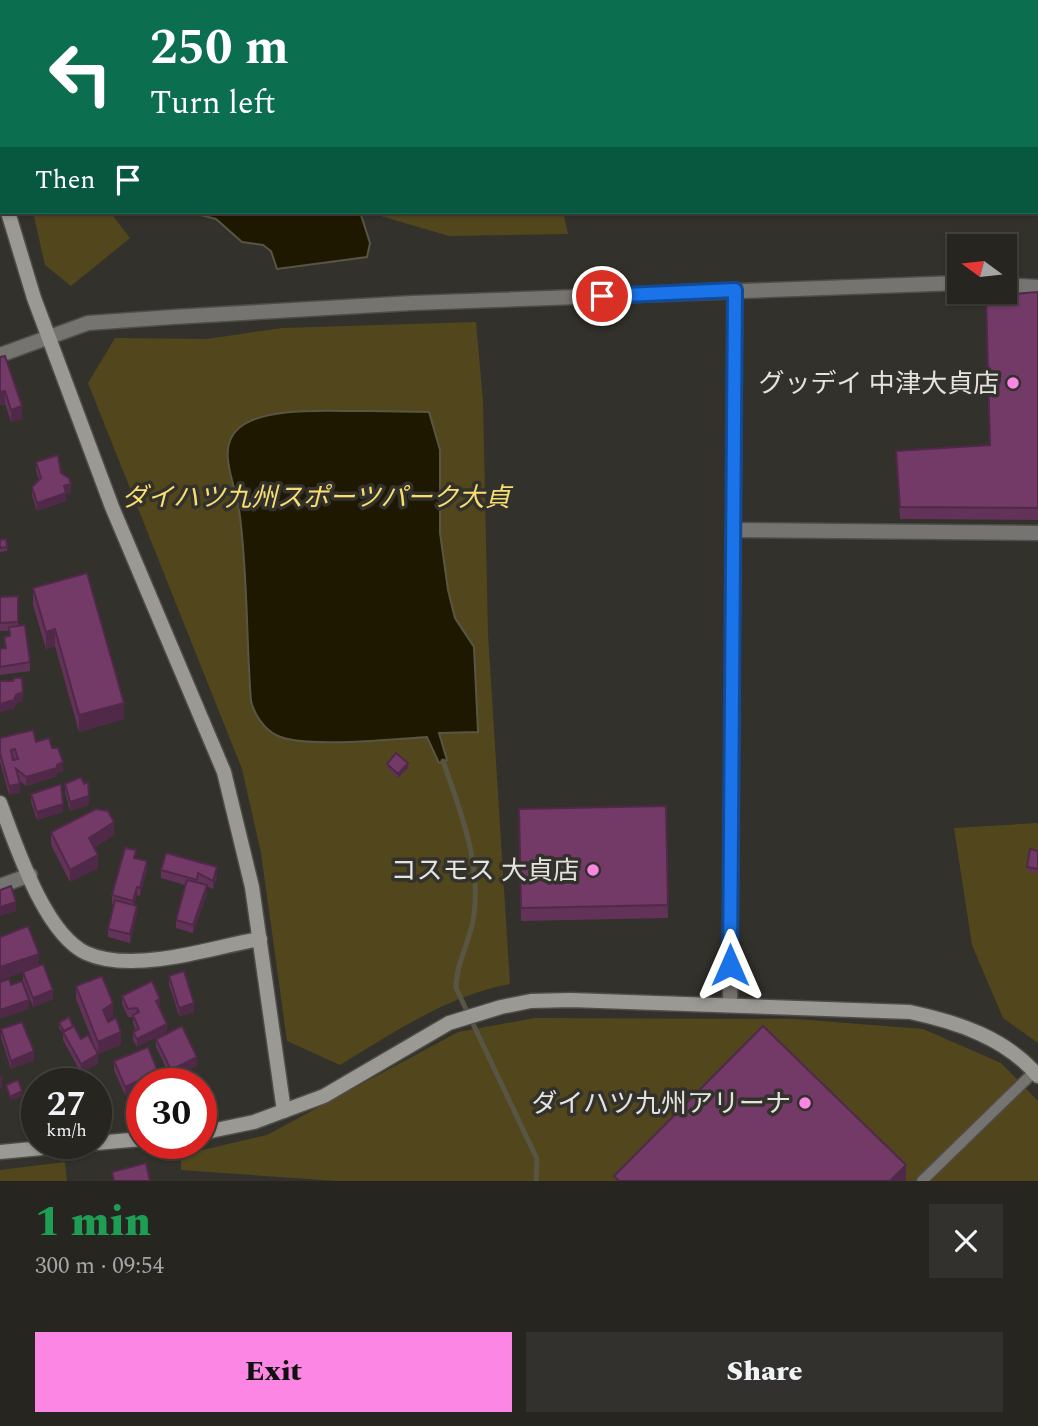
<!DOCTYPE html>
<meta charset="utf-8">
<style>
body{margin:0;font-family:Spectral,"Noto Sans JP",serif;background:#32312d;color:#f1f3f6;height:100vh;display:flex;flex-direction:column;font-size:26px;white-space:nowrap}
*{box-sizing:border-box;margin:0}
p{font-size:23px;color:#a4a5a5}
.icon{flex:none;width:38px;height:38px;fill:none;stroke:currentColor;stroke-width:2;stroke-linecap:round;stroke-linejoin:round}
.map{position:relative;height:1181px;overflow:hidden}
.details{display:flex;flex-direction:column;background:#262520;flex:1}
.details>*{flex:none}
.top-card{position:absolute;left:0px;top:0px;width:1040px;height:214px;box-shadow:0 2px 5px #0004,0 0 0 2px #42423e;background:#0b6e4f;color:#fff;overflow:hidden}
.needle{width:46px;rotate:285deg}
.fabs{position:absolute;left:947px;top:234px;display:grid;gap:14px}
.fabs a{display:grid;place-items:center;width:70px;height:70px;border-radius:0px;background:#262520;box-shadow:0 2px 5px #0004,0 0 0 2px #42423e;font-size:35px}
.speed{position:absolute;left:21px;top:1068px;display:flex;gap:14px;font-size:35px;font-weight:700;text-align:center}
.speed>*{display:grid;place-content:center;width:91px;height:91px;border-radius:50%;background:#262520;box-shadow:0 2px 5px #0004,0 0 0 2px #42423e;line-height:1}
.speed small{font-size:18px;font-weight:400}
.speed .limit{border:10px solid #d22;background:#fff;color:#111}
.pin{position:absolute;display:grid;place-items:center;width:60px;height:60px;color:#fff;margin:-30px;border:4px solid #fff;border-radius:50%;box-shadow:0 2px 7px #0007}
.me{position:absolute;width:77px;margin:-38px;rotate:0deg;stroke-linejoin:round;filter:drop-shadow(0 0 5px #0008)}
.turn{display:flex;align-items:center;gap:24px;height:147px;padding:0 35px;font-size:32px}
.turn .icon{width:91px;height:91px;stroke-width:2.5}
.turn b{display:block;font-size:49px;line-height:60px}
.then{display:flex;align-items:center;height:66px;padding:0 35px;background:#0003;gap:14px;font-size:26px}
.round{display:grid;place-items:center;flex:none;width:74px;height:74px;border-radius:0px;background:#32312d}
.summary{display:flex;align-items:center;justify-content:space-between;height:119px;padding:0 35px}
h1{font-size:42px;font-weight:800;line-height:52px;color:#1e9e55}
.primary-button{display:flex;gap:14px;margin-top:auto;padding:14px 35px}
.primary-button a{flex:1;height:80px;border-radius:0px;background:#fc86e4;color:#111;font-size:28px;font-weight:800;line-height:80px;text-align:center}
.primary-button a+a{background:#32312d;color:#f1f3f6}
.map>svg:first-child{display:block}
.green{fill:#52471c}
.water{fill:#1e1801;stroke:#595544;stroke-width:2}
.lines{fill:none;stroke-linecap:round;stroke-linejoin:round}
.stream{stroke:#595544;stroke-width:5}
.lane-casing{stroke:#4f4d48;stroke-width:13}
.street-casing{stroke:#4f4d48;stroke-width:17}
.secondary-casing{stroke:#4f4d48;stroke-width:17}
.lane{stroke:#757471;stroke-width:10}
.street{stroke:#757471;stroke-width:14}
.secondary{stroke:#9b9994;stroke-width:14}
.wall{fill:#633259}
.shaded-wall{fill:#502949}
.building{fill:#733a68;stroke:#502949;stroke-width:2;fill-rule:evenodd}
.route-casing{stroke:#114b97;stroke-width:18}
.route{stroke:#1a73e8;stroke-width:12}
.poi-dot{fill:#fc86e4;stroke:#33312b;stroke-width:2.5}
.labels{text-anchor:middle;stroke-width:7;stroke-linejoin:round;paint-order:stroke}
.poi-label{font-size:26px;fill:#e4e3df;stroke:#33312b;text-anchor:end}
.park-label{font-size:26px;font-style:italic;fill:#f8de71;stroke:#33312b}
</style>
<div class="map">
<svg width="1038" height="1181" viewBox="0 0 1038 1181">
<rect width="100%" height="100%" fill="#33312b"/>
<g class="green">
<polygon points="33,212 110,212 130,238 71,286 45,265"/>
<polygon points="367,212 563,212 568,234 449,236"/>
<path d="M476,322L483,402L488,634L510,984C446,996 395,1032 340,1065L287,1041L261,853L242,769L88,383L115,338L207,339L282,328Z"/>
<polygon points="1038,823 1038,1043 1003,1018 972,945 954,828"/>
<polygon points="535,1018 796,1019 923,1029 1001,1063 1038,1101 1038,1181 337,1181 181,1170 181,1155 267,1135 458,1032"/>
<polygon points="65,1162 67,1181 0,1181 0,1170"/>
</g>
<g class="water">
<polygon points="16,0 319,0 320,2 16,2"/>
<polygon points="189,212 360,212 370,243 367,257 277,269 271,251 263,245 242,242 216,219"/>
<path d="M369,411L429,412L440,450V533L448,590L455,618L474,647L478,732L439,733L447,760L439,763L427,737C393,739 303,749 276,735C264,729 254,714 251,701C246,638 248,573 239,509C236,485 215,448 239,428C266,405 334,412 369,411Z"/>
</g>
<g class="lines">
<path class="stream" d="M443,761C460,810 481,862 474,915C471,940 456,962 456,988L537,1159L536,1181"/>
<g class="lane-casing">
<polyline id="lane" points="922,1181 1034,1072"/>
</g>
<g class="street-casing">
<g id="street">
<polyline points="1004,285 1038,287"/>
<polyline points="0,355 88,323 173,317 412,303 959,283"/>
<polyline points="734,530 1038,533"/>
<polyline points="0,886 30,875"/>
<polyline points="730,1005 735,290"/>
</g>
</g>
<g class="secondary-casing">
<g id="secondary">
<polyline points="0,181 2,188"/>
<polyline points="8,212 34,298 112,507 224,772 252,887 284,1111"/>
<path d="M0,803C16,845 44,933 86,953C108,963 137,962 160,959C194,955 226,945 260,939"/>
<path d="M201,1133L254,1122L324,1096L449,1023L501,1007L531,1001L571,1000L910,1012C957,1022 1006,1038 1038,1076"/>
<polyline points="96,1143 142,1139"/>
<polyline points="0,1152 95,1143"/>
</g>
</g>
<use href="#lane" class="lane"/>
<use href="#street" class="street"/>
<use href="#secondary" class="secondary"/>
</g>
<g class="wall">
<polygon points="1038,292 1038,520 900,519 896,451 989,446"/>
<polygon points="0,357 22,419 11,422 5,404 0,405"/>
<polygon points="36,462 61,473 71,493 66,494 66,501 37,511 32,495 32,487 39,480 36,471"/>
<polygon points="0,540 7,547 7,551 0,552"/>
<polygon points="33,588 124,719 79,732 55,646 46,649 33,605"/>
<polygon points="18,596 18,626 30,662 30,671 0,675 0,649 5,649 4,637 9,637 9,631 0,631 0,597"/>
<polygon points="0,738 36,742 52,748 63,771 57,773 57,776 26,786 19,780 20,792 9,795 0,762"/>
<polygon points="387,764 408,768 398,778 387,768"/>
<polygon points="65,784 89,805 70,811 65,792"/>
<polygon points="31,794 63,812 37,820 31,802"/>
<polygon points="666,806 668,918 521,921 519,809"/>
<polygon points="51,832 114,835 94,848 98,868 70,882 51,845"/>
<polygon points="1038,851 1038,873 1027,871 1027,867"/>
<polygon points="136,858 147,870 140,896 137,895 134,905 137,914 130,943 108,937 108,929 114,904 112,904 112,895"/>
<polygon points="161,870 217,876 213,889 207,886 207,894 193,933 176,928 176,920 185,885 161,878"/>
<polygon points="0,937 39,966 53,999 33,1007 23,981 23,972 0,980"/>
<polygon points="169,976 194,1012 179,1016 169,984"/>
<polygon points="76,986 113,1016 107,1020 121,1045 98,1054 98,1063 81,1073 63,1040 63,1033 59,1028 59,1023 73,1026 81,1039 96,1050 76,999"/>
<polygon points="122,996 160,1008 137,1047 133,1040 133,1032 136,1031 133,1023 133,1017 128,1017 122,1004"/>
<polygon points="1,1029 34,1060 11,1069 1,1038"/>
<polygon points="156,1039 197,1066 171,1078 156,1047"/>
<polygon points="114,1061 158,1081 153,1083 142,1083 125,1095 114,1070"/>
</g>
<g class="shaded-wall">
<polygon points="5,391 5,404 0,405 0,392"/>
<polygon points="22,406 22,419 11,422 11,410"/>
<polygon points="71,484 71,493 66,494 66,501 37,511 37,503 64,486"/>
<polygon points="55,629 55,646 46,649 46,632"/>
<polygon points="23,692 23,701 16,704 14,709 0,712 0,704"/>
<polygon points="124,703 124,719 79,732 79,715"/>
<polygon points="63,762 63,771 57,773 57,776 26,786 26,777"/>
<polygon points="408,763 408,768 398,778 398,774"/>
<polygon points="20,784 20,792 9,795 9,786"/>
<polygon points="89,796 89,805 70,811 70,802"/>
<polygon points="63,804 63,812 37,820 37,812"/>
<polygon points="114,822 114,835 89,851 89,838"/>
<polygon points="98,855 98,868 70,882 70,870"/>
<polygon points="147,861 147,870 140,896 140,888"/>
<polygon points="217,867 217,876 213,889 213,881"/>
<polygon points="207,885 207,894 193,933 193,925"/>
<polygon points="137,887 137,895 133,909 133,901"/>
<polygon points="16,902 16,911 0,916 0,907"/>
<polygon points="137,906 137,914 130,943 130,934"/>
<polygon points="39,954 39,967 0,980 0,967"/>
<polygon points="53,990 53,999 33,1007 33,998"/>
<polygon points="160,999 160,1008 156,1010 156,1001"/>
<polygon points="29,1000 29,1009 0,1019 0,1010"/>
<polygon points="113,1003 113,1016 103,1023 103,1010"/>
<polygon points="194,1003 194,1012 179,1016 179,1008"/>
<polygon points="167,1024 167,1033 137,1047 137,1039"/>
<polygon points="121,1032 121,1045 98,1054 98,1042"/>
<polygon points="34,1051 34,1060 11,1069 11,1061"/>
<polygon points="98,1054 98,1063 81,1073 81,1064"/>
<polygon points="197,1057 197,1066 171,1078 171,1070"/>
<polygon points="158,1072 158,1081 153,1083 142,1083 142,1088 125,1095 125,1087"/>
<polygon points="2,1075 2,1088 0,1089 0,1076"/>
<polygon points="22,1091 22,1096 10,1101 10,1097"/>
<polygon points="906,1165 906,1181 890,1181"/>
</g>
<g class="building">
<polygon points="1038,292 1038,508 900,507 896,451 990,445 986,296"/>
<polygon points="5,356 22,406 11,410 5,391 0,392 0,357"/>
<polygon points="58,455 61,473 69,478 71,484 64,486 66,493 37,503 32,487 41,478 36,462"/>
<polygon points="6,539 7,547 0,548 0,540"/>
<polygon points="87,573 124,703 79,715 55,629 46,632 33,588"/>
<polygon points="18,596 18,622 0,623 0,597"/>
<polygon points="25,625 30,662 0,667 0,649 6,648 4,637 10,636 9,627"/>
<polygon points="14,678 22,678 23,692 16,695 14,700 0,704 0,681 13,681"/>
<path d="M33,730L36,742L49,738L52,748H58L63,762L57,765V768L26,777L16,769L20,784L9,786L0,753V738ZM15,749L18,759L13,760L11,750Z"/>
<polygon points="396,753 408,763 398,774 387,764"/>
<polygon points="81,777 84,784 88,782 89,796 70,802 65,784"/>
<polygon points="61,784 63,804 37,812 31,794"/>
<polygon points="666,806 668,905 521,908 519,809"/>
<polygon points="96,809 108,811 114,822 89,838 98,855 70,870 51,832"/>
<polygon points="125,848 136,850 134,858 147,861 140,888 137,887 133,901 112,895"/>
<polygon points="1030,849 1038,851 1038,869 1027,867"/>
<polygon points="166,853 217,867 213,881 198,873 197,880 161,870"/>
<polygon points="187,880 207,885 193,925 176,920"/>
<polygon points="11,886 16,902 0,907 0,890"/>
<polygon points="115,900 137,906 130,934 108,929"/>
<polygon points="28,926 39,954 0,967 0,937"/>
<polygon points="43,964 53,990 33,998 23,972"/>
<polygon points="184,971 194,1003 179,1008 169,976"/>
<polygon points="102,976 113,1003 103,1010 108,1022 116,1018 121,1032 98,1042 76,986"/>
<polygon points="9,979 11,985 22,981 29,1000 0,1010 0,982"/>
<polygon points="152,981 160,999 156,1001 167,1024 137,1039 133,1032 139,1029 133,1015 139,1012 137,1008 128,1009 122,996"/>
<polygon points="69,1017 73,1026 64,1031 59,1023"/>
<polygon points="22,1022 34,1051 11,1061 1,1029"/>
<polygon points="74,1026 81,1039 88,1035 98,1054 81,1064 63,1032"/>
<polygon points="182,1026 197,1057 171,1070 156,1039"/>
<polygon points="763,1026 906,1165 890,1181 619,1181 614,1176"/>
<polygon points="148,1047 158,1072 125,1087 114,1061"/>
<polygon points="18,1080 22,1091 10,1097 6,1085"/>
<polygon points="146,1163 150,1181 114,1181 112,1172"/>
</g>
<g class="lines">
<g class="route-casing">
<polyline id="route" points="602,296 735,290 730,965"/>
</g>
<use href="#route" class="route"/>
</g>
<g class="poi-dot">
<circle cx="1013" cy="383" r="7"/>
<circle cx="593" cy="870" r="7"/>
<circle cx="805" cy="1103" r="7"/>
</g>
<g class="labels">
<g class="poi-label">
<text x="999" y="392">グッデイ 中津大貞店</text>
<text x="579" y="879">コスモス 大貞店</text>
<text x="791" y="1112">ダイハツ九州アリーナ</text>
</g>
<g class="park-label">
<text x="316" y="506">ダイハツ九州スポーツパーク大貞</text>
</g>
</g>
</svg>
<div class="fabs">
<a><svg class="needle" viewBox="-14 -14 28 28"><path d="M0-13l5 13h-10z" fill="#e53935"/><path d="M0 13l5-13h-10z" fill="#a4a5a5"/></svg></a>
</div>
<div class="speed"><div>27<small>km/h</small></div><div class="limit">30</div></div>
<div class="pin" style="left:602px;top:296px;background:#d93025"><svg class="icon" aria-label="arrive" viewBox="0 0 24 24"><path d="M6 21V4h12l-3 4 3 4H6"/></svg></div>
<svg class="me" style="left:730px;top:965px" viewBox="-20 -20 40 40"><path d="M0-17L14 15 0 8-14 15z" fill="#1a73e8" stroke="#fff" stroke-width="4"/></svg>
<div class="top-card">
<div class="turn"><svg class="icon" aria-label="left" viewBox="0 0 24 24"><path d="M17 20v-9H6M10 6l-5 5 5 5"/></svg><div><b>250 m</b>Turn left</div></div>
<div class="then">Then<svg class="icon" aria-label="arrive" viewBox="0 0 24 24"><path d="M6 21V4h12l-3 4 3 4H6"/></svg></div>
</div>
</div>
<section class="details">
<div class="summary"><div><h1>1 min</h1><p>300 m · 09:54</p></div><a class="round"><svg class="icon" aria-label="close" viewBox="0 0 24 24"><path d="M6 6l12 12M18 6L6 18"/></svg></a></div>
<div class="primary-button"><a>Exit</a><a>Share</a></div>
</section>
